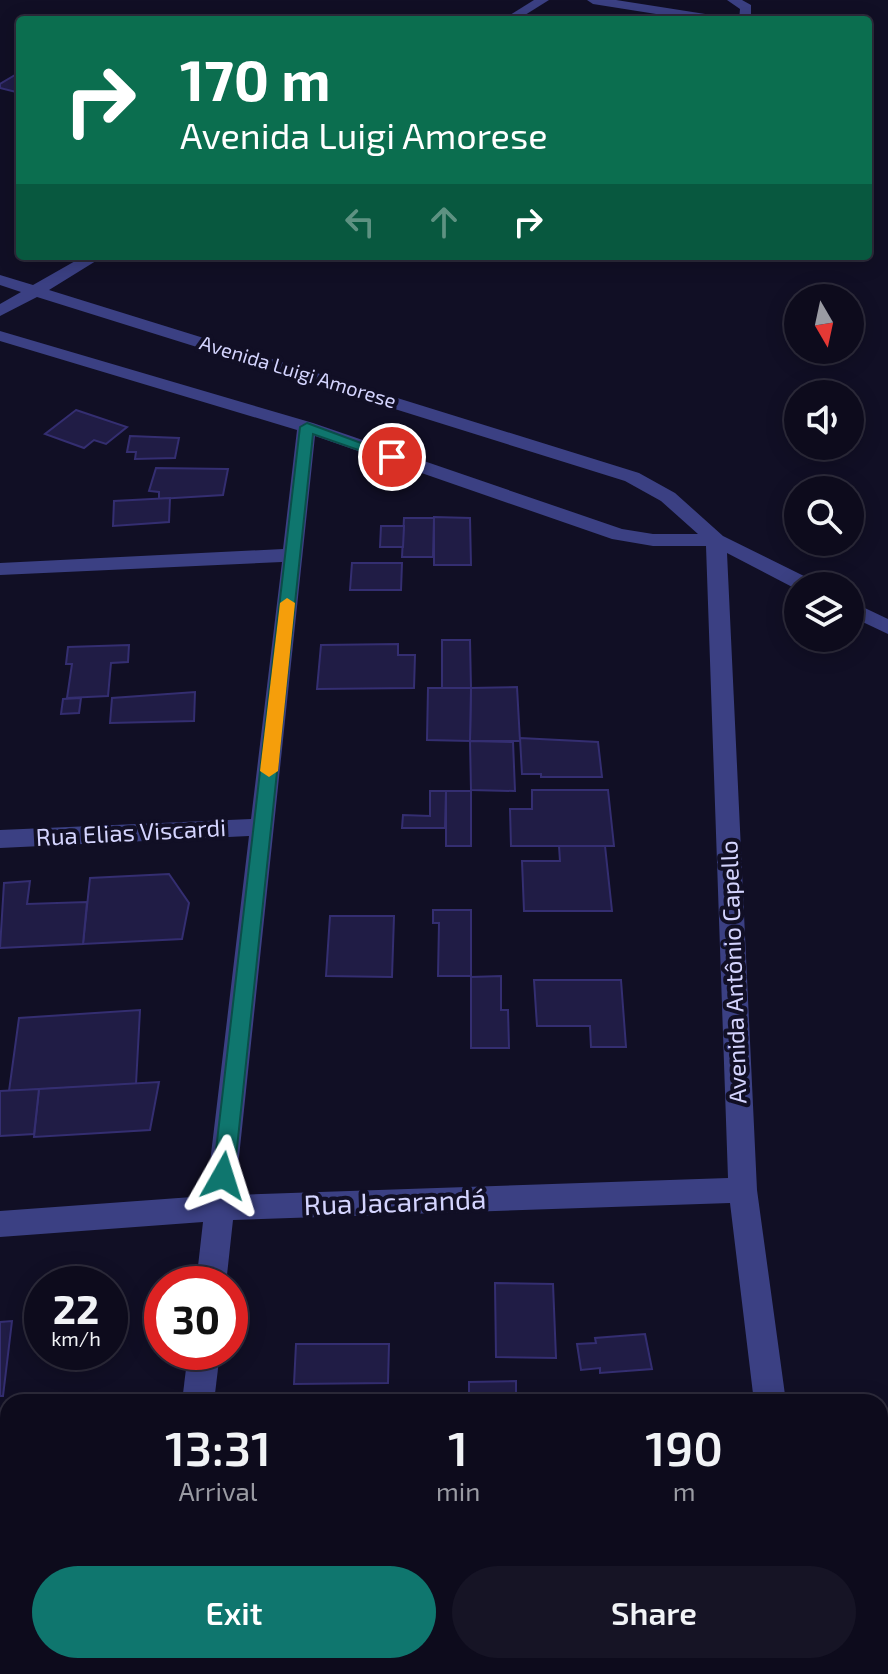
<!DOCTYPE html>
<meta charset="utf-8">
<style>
body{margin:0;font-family:"Exo 2",sans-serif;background:#161425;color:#f1f3f6;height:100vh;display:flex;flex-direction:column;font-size:30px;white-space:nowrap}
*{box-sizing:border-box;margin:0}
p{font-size:26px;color:#9a9ba3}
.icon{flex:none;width:44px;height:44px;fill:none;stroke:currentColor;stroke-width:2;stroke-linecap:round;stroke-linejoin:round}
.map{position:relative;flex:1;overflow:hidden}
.side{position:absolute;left:0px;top:1394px;width:888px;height:280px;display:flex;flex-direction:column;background:#0d0b1c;border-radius:24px 24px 0 0;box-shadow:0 4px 20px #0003,0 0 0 2px #2d2b3b}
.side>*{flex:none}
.top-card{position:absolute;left:16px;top:16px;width:856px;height:244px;border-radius:8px;box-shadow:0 4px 20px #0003,0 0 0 2px #2d2b3b;background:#0b6e4f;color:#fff;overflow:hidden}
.needle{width:52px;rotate:171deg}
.tools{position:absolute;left:784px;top:284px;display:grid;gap:16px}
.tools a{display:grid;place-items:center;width:80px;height:80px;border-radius:50%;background:#0d0b1c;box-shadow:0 4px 20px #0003,0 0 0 2px #2d2b3b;font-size:40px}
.speed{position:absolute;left:24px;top:1266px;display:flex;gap:16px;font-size:40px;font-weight:700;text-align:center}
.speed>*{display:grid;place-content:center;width:104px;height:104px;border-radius:50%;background:#0d0b1c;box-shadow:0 4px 20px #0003,0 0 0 2px #2d2b3b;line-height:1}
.speed small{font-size:20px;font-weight:400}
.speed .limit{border:12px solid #d22;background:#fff;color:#111}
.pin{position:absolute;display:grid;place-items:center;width:68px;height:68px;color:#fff;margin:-34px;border:4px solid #fff;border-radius:50%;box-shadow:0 2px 8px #0007}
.me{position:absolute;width:88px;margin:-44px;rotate:6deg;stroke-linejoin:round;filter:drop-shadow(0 0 6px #0008)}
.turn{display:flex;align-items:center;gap:28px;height:168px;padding:0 32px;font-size:36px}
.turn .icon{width:104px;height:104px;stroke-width:2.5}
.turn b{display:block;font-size:56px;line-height:68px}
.lanes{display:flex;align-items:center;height:76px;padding:0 32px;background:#0003;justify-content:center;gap:40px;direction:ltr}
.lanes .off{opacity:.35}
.eta{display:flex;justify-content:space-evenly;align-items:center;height:136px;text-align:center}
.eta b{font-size:48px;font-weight:600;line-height:56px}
.action{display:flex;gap:16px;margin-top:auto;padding:16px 32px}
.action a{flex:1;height:92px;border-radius:48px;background:#0f766e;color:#fff;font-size:32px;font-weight:600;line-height:92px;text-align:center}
.action a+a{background:#161425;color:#f1f3f6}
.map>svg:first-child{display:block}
.building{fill:#201c45;stroke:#342e71;stroke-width:2}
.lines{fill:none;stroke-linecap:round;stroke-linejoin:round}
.minor{fill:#3b4083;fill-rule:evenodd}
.route{fill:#0f766e;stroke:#0a4d48;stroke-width:2}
.slow{fill:#f59e0b}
.labels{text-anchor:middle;stroke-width:8;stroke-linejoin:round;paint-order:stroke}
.far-street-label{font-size:20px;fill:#d4d4fe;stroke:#110f25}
.street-label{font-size:24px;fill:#d4d4fe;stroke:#110f25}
.near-street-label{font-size:28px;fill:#d4d4fe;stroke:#110f25}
</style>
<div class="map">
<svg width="888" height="1674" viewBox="0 0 888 1674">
<rect width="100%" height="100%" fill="#110f25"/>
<g class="building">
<polygon points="15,75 20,76 20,93 0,88 0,84"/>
<polygon points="76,410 127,427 106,444 94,440 84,448 45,434"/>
<polygon points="130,436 179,438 175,458 135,459 136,452 127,452"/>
<polygon points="156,468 228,469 223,495 159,499 159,492 149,491"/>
<polygon points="170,498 169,522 113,526 114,501"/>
<polygon points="434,517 470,518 471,565 434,565"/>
<polygon points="404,518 434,518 433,557 402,557"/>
<polygon points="381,526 404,526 403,547 380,547"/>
<polygon points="352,563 402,563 401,590 350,590"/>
<polygon points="442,640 470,640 471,688 442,688"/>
<polygon points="398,644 398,655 415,655 414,688 317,689 321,645"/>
<polygon points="129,645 128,662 111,663 108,696 67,698 72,664 66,664 68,647"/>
<polygon points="517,687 520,741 470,741 471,688"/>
<polygon points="428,688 471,688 470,741 427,740"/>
<polygon points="195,692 194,721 110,723 112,698"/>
<polygon points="81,698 79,713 61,714 63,699"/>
<polygon points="520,738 598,742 602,777 541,777 541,774 522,774"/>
<polygon points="470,741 513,742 515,791 471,790"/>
<polygon points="532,790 608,790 614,846 511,846 510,809 532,809"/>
<polygon points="430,791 446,791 445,828 402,828 403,815 430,816"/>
<rect x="446" y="791" width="25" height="55"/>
<polygon points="559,846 605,846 612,911 524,911 522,861 560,861"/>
<polygon points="169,874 189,903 182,939 83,944 90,878"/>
<polygon points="30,881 27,904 87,902 83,944 0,948 4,883"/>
<polygon points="433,910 471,910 471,976 438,976 439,923 433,923"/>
<polygon points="330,916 394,916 392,977 326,976"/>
<polygon points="501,976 501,1010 508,1010 509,1048 471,1048 471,977"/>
<polygon points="534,980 621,980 626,1047 591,1047 590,1026 537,1026"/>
<polygon points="140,1010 136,1084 9,1091 19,1018"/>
<polygon points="159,1082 150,1130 34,1137 39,1089"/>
<polygon points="39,1089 34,1134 0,1136 0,1091"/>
<polygon points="495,1283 553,1284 556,1358 496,1357"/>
<polygon points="12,1321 3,1396 0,1396 0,1322"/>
<polygon points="645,1334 652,1369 600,1373 600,1368 581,1370 577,1344 596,1343 595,1338"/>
<polygon points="296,1344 389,1344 388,1383 294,1384"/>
<polygon points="516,1381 516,1402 469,1402 469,1382"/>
<polygon points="0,1411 8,1411 8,1496 0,1497"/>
<polygon points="468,1666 602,1666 603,1674 468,1674"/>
</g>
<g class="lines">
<g class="minor">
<polygon points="534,0 549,0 517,20 502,20"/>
<polygon points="587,0 616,0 718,16 724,20 694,20 593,4"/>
<polygon points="727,0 742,0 751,5 751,20 739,20 740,9"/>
<path d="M84,256H104L49,290L639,473L675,493L723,536L814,581L817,586H798V590L727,553L757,1190L786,1402H754L730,1203L233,1220L226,1284H196L203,1222L0,1237V1211L206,1196L249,836L0,848V830L251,819L282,562L0,575V563L283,549L297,430L0,341V331L313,423L622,529L653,534H698L661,501L625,481L37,297L0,316V304L21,292L0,285V275L33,285ZM315,436L612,539L653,546H706L728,1178L235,1195Z"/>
<polygon points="850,601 888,619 888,634 850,616"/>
<polygon points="188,1352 220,1352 214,1402 182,1402"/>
<polygon points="150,1666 186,1666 185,1674 149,1674"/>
<polygon points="786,1666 822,1666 823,1674 787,1674"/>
</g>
</g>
<polygon class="route" points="307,423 399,457 392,461 387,460 313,434 234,1176 231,1183 223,1186 216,1183 213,1176 300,427"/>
<polygon class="slow" points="287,598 295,603 278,771 269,777 260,771 280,603"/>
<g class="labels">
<g class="far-street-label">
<text transform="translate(298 372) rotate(17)" y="7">Avenida Luigi Amorese</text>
</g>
<g class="street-label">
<text transform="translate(131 833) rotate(-3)" y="8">Rua Elias Viscardi</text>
<text transform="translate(734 972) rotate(-92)" y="8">Avenida Antônio Capello</text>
</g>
<g class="near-street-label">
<text transform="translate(395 1202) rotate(-2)" y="10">Rua Jacarandá</text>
</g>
</g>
</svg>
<div class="tools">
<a><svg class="needle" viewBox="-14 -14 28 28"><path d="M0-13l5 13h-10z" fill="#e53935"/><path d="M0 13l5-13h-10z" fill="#9a9ba3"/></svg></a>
<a><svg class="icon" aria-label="sound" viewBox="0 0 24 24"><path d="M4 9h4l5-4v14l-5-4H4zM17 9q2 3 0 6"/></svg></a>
<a><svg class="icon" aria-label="search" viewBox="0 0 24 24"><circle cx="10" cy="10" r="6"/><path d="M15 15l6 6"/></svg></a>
<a><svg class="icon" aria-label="layers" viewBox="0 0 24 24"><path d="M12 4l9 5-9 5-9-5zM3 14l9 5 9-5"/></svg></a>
</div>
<div class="speed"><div>22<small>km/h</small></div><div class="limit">30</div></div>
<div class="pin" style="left:392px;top:457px;background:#d93025"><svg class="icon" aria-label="arrive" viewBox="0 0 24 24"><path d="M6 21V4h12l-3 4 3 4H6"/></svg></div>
<svg class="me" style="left:223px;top:1176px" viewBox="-20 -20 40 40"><path d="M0-17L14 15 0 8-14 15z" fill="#0f766e" stroke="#fff" stroke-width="4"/></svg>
<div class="top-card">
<div class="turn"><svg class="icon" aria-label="right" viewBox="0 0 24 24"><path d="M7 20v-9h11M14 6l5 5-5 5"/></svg><div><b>170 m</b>Avenida Luigi Amorese</div></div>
<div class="lanes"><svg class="icon off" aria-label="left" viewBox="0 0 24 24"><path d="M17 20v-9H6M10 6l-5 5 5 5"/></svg><svg class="icon off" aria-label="ahead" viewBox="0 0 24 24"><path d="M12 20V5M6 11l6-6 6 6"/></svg><svg class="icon" aria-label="right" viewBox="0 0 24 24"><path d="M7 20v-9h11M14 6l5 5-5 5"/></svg></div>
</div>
<section class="side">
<div class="eta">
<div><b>13:31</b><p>Arrival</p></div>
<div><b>1</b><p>min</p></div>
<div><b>190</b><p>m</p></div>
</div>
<div class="action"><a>Exit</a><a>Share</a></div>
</section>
</div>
